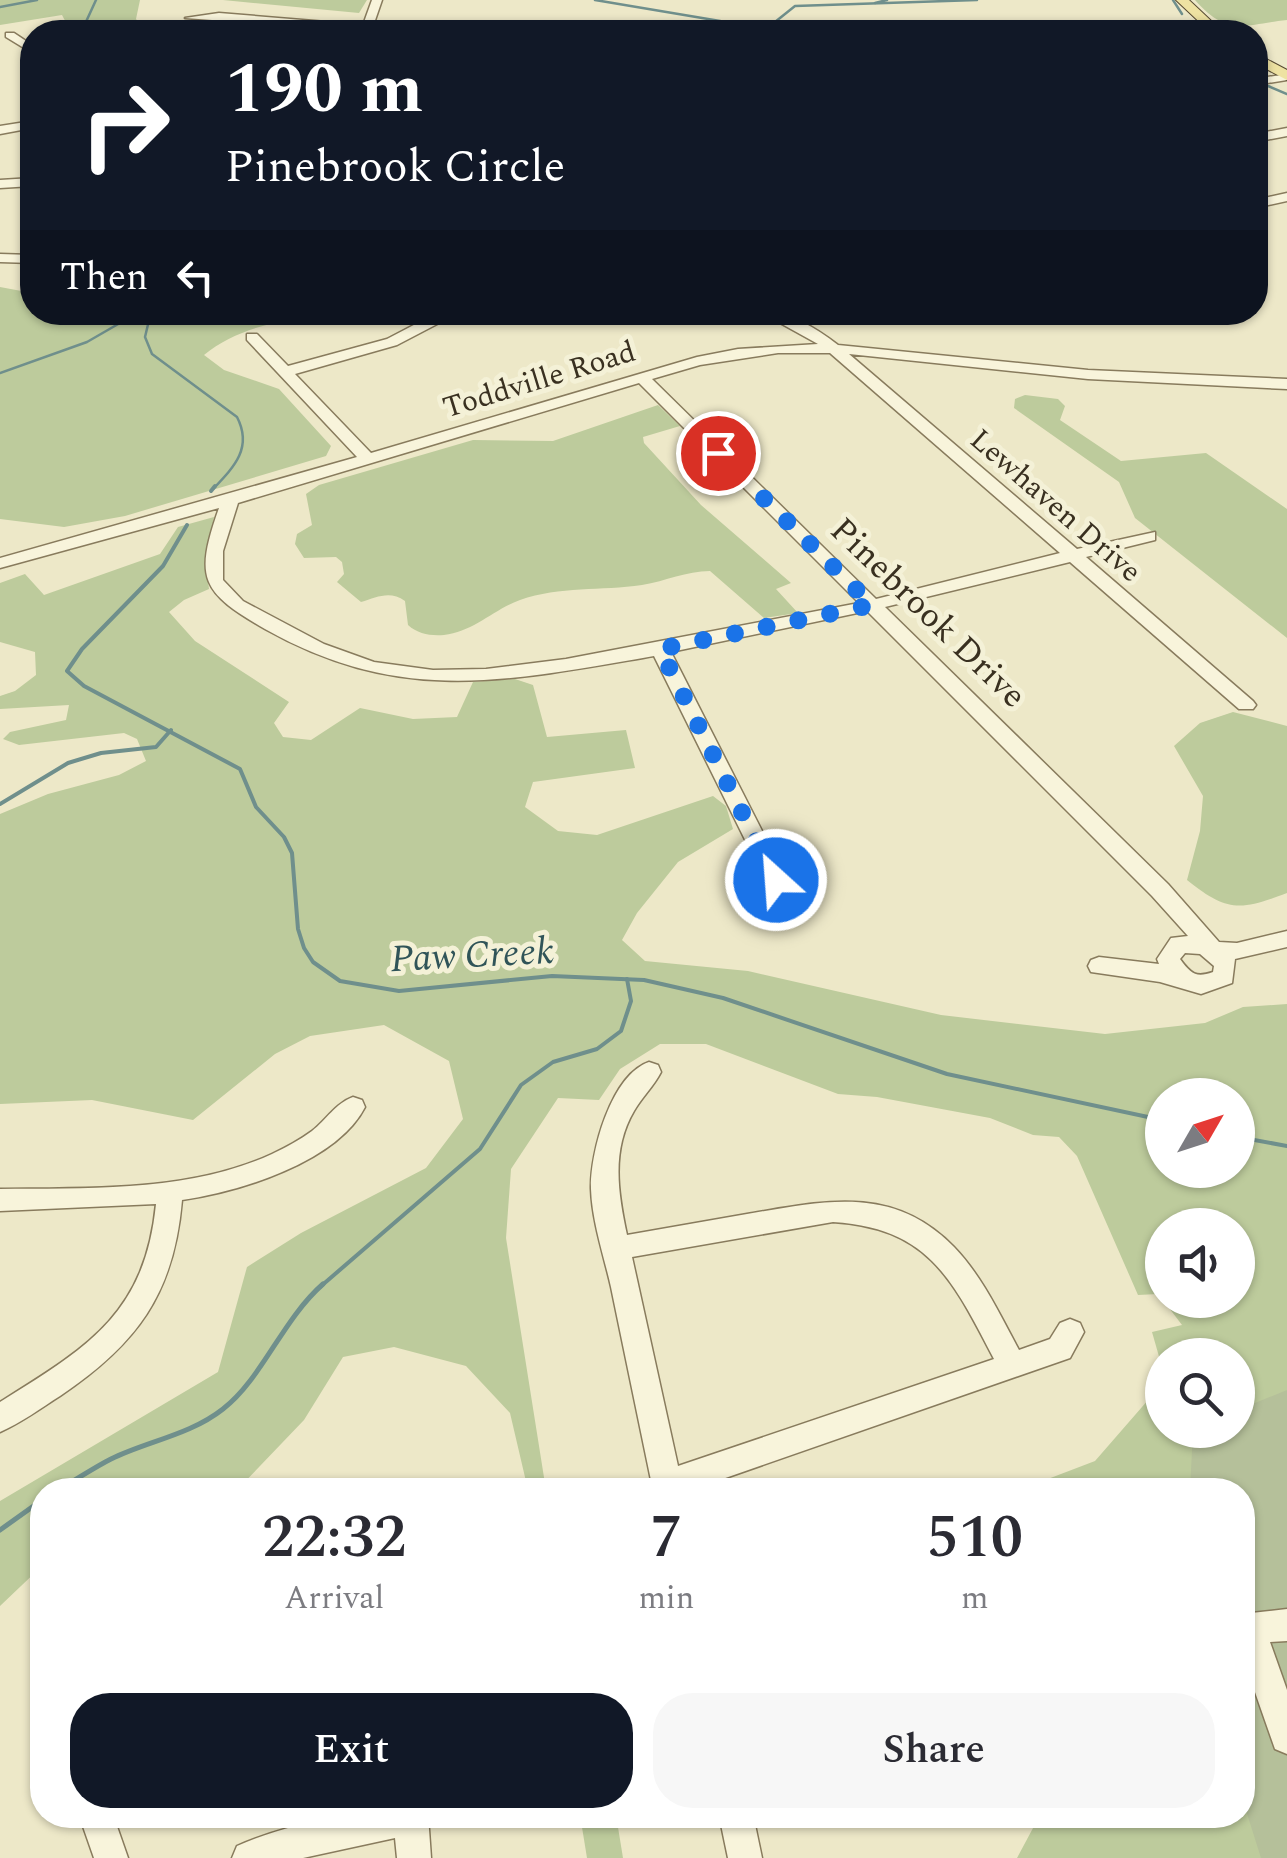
<!DOCTYPE html>
<style>
body{margin:0;font-family:Spectral,serif;background:#f7f7f7;color:#2b2b33;height:100vh;display:flex;flex-direction:column;font-size:38px;white-space:nowrap}
*{box-sizing:border-box;margin:0}
p{font-size:32px;color:#7c7c81}
.icon{flex:none;width:55px;height:55px;fill:none;stroke:currentColor;stroke-width:2;stroke-linecap:round;stroke-linejoin:round}
.map{position:relative;flex:1;overflow:hidden}
.drawer{position:absolute;left:30px;top:1478px;width:1225px;height:350px;display:flex;flex-direction:column;background:#fff;border-radius:40px;box-shadow:0 2px 8px #0004}
.drawer>*{flex:none}
.hud{position:absolute;left:20px;top:20px;width:1248px;height:305px;border-radius:40px;box-shadow:0 2px 8px #0004;background:#111827;color:#fff;overflow:hidden}
.needle{width:65px;rotate:51deg}
.controls{position:absolute;left:1145px;top:1078px;display:grid;gap:20px}
.controls a{display:grid;place-items:center;width:110px;height:110px;border-radius:50%;background:#fff;box-shadow:0 2px 8px #0004;font-size:50px}
.pin{position:absolute;display:grid;place-items:center;width:85px;height:85px;color:#fff;margin:-42px;border:5px solid #fff;border-radius:50%;box-shadow:0 2px 10px #0007}
.me{position:absolute;width:110px;margin:-55px;rotate:334deg;stroke-linejoin:round;filter:drop-shadow(0 0 8px #0008)}
.turn{display:flex;align-items:center;gap:35px;height:210px;padding:0 40px;font-size:45px}
.turn .icon{width:130px;height:130px;stroke-width:2.5}
.turn b{display:block;font-size:70px;line-height:85px}
.then{display:flex;align-items:center;height:95px;padding:0 40px;background:#0003;gap:20px;font-size:38px}
.eta{display:flex;justify-content:space-evenly;align-items:center;height:170px;text-align:center}
.eta b{font-size:60px;font-weight:600;line-height:70px}
.primary-button{display:flex;gap:20px;margin-top:auto;padding:20px 40px}
.primary-button a{flex:1;height:115px;border-radius:40px;background:#111827;color:#fff;font-size:40px;font-weight:600;line-height:115px;text-align:center}
.primary-button a+a{background:#f7f7f7;color:#2b2b33}
.map>svg:first-child{display:block}
.green{fill:#bdcb9c;fill-rule:evenodd}
.cemetery{fill:#b5c09a}
.lines{fill:none;stroke-linecap:round;stroke-linejoin:round}
.stream-far2{stroke:#6f8f8c;stroke-width:2.5}
.stream-far1{stroke:#6f8f8c;stroke-width:4}
.stream{stroke:#6f8f8c;stroke-width:5}
.minor-casing{stroke:#887b5d;stroke-width:3}
.major-casing{stroke:#564931;stroke-width:2}
.minor{fill:#f8f4db;fill-rule:evenodd}
.major{fill:#eee2a2;fill-rule:evenodd}
.route{stroke:#1a73e8;stroke-width:18;stroke-dasharray:0 32.4}
.labels{text-anchor:middle;stroke-width:10;stroke-linejoin:round;paint-order:stroke}
.far-street-label{font-size:30px;fill:#393020;stroke:#f4f1d7}
.street-label{font-size:35px;fill:#393020;stroke:#f4f1d7}
.water-label{font-size:38px;font-style:italic;fill:#305458;stroke:#f4f1d7}
</style>
<div class="map">
<svg width="1287" height="1858" viewBox="0 0 1287 1858">
<rect width="100%" height="100%" fill="#ede8c8"/>
<g class="green">
<polygon points="0,0 140,0 136,19 145,32 71,32 62,15 0,25"/>
<polygon points="223,0 367,0 359,13"/>
<path d="M1195,0H1287V20C1242,25 1228,37 1195,0Z"/>
<path d="M0,287L32,293V312L326,313C284,320 238,327 204,355L224,370L279,389L331,446L326,456L125,516L64,527L0,519Z"/>
<polygon points="1025,395 1058,399 1065,406 1060,420 1121,461 1206,453 1287,509 1287,638 1135,518 1119,482 1014,408 1015,399"/>
<path d="M658,405L680,426L643,437L644,443L701,505L791,583L776,589L798,613L764,618L710,571C686,571 666,581 642,585C601,591 560,586 520,600C493,610 473,632 444,635C430,636 418,634 408,625L405,601C390,590 377,597 361,602L337,582L344,574L342,562L336,557L304,558L295,544L297,534L312,525L306,494L319,485L473,440L553,441Z"/>
<path d="M214,517L206,563L209,589L184,600L169,612L195,641L289,702L274,723L283,737L311,740L360,708L413,719L457,717L473,682L515,679L533,685L547,737L626,730L635,768L533,782L525,807L558,831L597,835L713,796L726,806L733,829L678,862L637,913L622,940L645,961L748,971L941,1015L1105,1034L1205,1023L1243,1007L1287,1004V1858H1017L1040,1815H1242V1490H1019L1095,1461L1162,1384V1430H1238V1355H1162V1367L1152,1332L1182,1325L1163,1300H1238V1225H1162V1300L1158,1294L1138,1295L1077,1156L1059,1137L1033,1135L990,1118L877,1097L838,1094L706,1044H660L620,1069L599,1100L558,1098L511,1169L506,1238L546,1490H528L510,1413L466,1366L394,1347L343,1357L304,1420L237,1490H42V1566L0,1606V1501L218,1372L247,1267L301,1233L426,1168L463,1119L449,1061L384,1025L310,1036L275,1054L193,1120L92,1100L0,1104V814L48,794L119,775L146,761L137,739L124,733L19,745L3,739L10,732L66,720L69,705L0,709V696L15,691L36,675L35,652L0,642V583L25,574L44,595L160,554L178,527ZM1162,1095H1238V1170H1162Z"/>
<path d="M1233,712L1287,726V893C1240,911 1227,912 1187,880L1200,831L1203,796L1174,746L1200,723Z"/>
<polygon points="580,1815 616,1815 623,1858 587,1858"/>
</g>
<polygon class="cemetery" points="1287,1390 1287,1858 1261,1858 1243,1801 1242,1490 1190,1490 1193,1430 1238,1430 1238,1410"/>
<g class="lines">
<g class="stream-far2">
<polyline points="595,0 720,21 745,32"/>
<polyline points="1173,0 1182,14"/>
<polyline points="875,3 887,0"/>
<polyline points="0,7 37,0"/>
<polyline points="731,25 775,22 795,6 977,0"/>
<polyline points="93,32 85,24 96,0"/>
<polyline points="1268,86 1287,94"/>
<path d="M151,312L145,337L152,354L237,417C253,448 234,467 213,489"/>
<polyline points="0,373 87,342 139,312"/>
</g>
<g class="stream-far1">
<polyline points="211,491 215,486"/>
<polyline points="187,525 163,566 82,649 67,671 84,686 240,769 256,807 284,837 292,853 298,929 304,948 313,962 340,981 399,991 552,976 644,980 723,998 947,1074 1162,1120"/>
<polyline points="0,804 68,763 101,753 156,747 171,730"/>
<polyline points="1238,1137 1287,1146"/>
<polyline points="320,1287 480,1149 521,1085 553,1062 597,1049 621,1031 631,1001 627,979"/>
</g>
<g class="stream">
<path d="M58,1490C76,1480 93,1468 111,1459C148,1441 190,1435 223,1409C262,1379 282,1320 323,1284"/>
<polyline points="0,1530 42,1500"/>
</g>
<g class="minor-casing">
<g id="minor">
<polygon points="372,0 382,0 371,32 185,18 219,13 363,25"/>
<polygon points="600,27 604,32 577,32"/>
<polygon points="1002,27 998,32 966,32"/>
<polygon points="6,33 14,33 32,45 32,79 26,76 24,48 6,37"/>
<polygon points="1287,74 1287,80 1255,85 1255,79"/>
<polygon points="32,121 32,128 0,134 0,126"/>
<polygon points="1287,128 1287,136 1255,142 1255,134"/>
<polygon points="32,178 32,186 0,188 0,180"/>
<polygon points="1287,193 1287,201 1255,208 1255,200"/>
<polygon points="0,254 32,255 32,263 0,262"/>
<path d="M760,312C790,312 815,327 838,345L1088,370L1287,379V389L1088,379L849,354L1077,549L1155,532V540L1086,557L1253,701L1256,705L1253,709H1239L1070,562L885,607L1168,884L1219,942L1237,943L1287,931V947L1235,959L1232,983L1201,994L1160,982L1091,972L1088,966L1091,960L1099,957L1159,964L1157,959L1171,938L1188,936L1152,896L867,611L671,652L787,880L776,888L765,880L654,656C508,681 402,706 265,629C201,592 194,579 219,508L0,568V558L357,457L247,340V334H257L288,366L387,339L431,316H441V322L397,345L295,374L371,453L697,357L738,349L818,344ZM778,353H830L1060,553L876,599L652,379L700,365ZM639,383L859,603L566,659L486,669L433,670L374,662L324,644L243,601L223,580V551L238,503ZM1185,953L1200,954L1214,966L1213,972C1196,978 1191,974 1180,959Z"/>
<path d="M649,1062L658,1065L661,1072C654,1086 642,1097 634,1111C611,1150 618,1193 627,1235C667,1228 707,1221 747,1214C824,1201 893,1184 954,1247C982,1276 1000,1315 1019,1350L1050,1339L1060,1323L1070,1319L1080,1323L1084,1332L1070,1358L691,1490H653C639,1422 625,1355 611,1287C604,1256 592,1221 591,1189C590,1153 611,1075 649,1062ZM833,1222C930,1228 953,1281 994,1359L678,1466L632,1257Z"/>
<path d="M353,1097L362,1100L365,1107C337,1162 239,1192 182,1200C174,1294 137,1344 60,1396C41,1408 21,1423 0,1432V1402C88,1347 145,1314 156,1204L0,1211V1189C89,1188 190,1192 272,1154C285,1148 301,1139 312,1131C326,1120 336,1103 353,1097Z"/>
<polygon points="1287,1609 1287,1641 1270,1642 1287,1690 1287,1754 1275,1749 1242,1655 1242,1614"/>
<polygon points="79,1815 113,1815 128,1858 94,1858"/>
<path d="M342,1815H428L431,1858H397L395,1838L303,1858H232L237,1846C271,1831 305,1823 342,1815Z"/>
<polygon points="719,1815 753,1815 762,1858 728,1858"/>
</g>
</g>
<g class="major-casing">
<g id="major">
<polygon points="1176,0 1189,0 1223,32 1210,32"/>
<polygon points="1255,53 1287,70 1287,80 1255,63"/>
</g>
</g>
<use href="#minor" class="minor"/>
<use href="#major" class="major"/>
</g>
<g class="lines">
<polyline class="route" points="718,453 872,605 660,649 776,880"/>
</g>
<g class="labels">
<g class="far-street-label">
<text transform="translate(539 379) rotate(-17)" y="10">Toddville Road</text>
<text transform="translate(1056 505) rotate(41)" y="10">Lewhaven Drive</text>
</g>
<g class="street-label">
<text transform="translate(929 612) rotate(44)" y="12">Pinebrook Drive</text>
</g>
<g class="water-label">
<text transform="translate(472 954) rotate(-3)" y="13">Paw Creek</text>
</g>
</g>
</svg>
<div class="controls">
<a><svg class="needle" viewBox="-14 -14 28 28"><path d="M0-13l5 13h-10z" fill="#e53935"/><path d="M0 13l5-13h-10z" fill="#7c7c81"/></svg></a>
<a><svg class="icon" aria-label="sound" viewBox="0 0 24 24"><path d="M4 9h4l5-4v14l-5-4H4zM17 9q2 3 0 6"/></svg></a>
<a><svg class="icon" aria-label="search" viewBox="0 0 24 24"><circle cx="10" cy="10" r="6"/><path d="M15 15l6 6"/></svg></a>
</div>
<div class="pin" style="left:718px;top:453px;background:#d93025"><svg class="icon" aria-label="arrive" viewBox="0 0 24 24"><path d="M6 21V4h12l-3 4 3 4H6"/></svg></div>
<svg class="me" style="left:776px;top:880px" viewBox="-20 -20 40 40"><circle r="17" fill="#1a73e8" stroke="#fff" stroke-width="3"/><path d="M0-11L8 9 0 5-8 9z" fill="#fff"/></svg>
<div class="hud">
<div class="turn"><svg class="icon" aria-label="right" viewBox="0 0 24 24"><path d="M7 20v-9h11M14 6l5 5-5 5"/></svg><div><b>190 m</b>Pinebrook Circle</div></div>
<div class="then">Then<svg class="icon" aria-label="left" viewBox="0 0 24 24"><path d="M17 20v-9H6M10 6l-5 5 5 5"/></svg></div>
</div>
<section class="drawer">
<div class="eta">
<div><b>22:32</b><p>Arrival</p></div>
<div><b>7</b><p>min</p></div>
<div><b>510</b><p>m</p></div>
</div>
<div class="primary-button"><a>Exit</a><a>Share</a></div>
</section>
</div>
